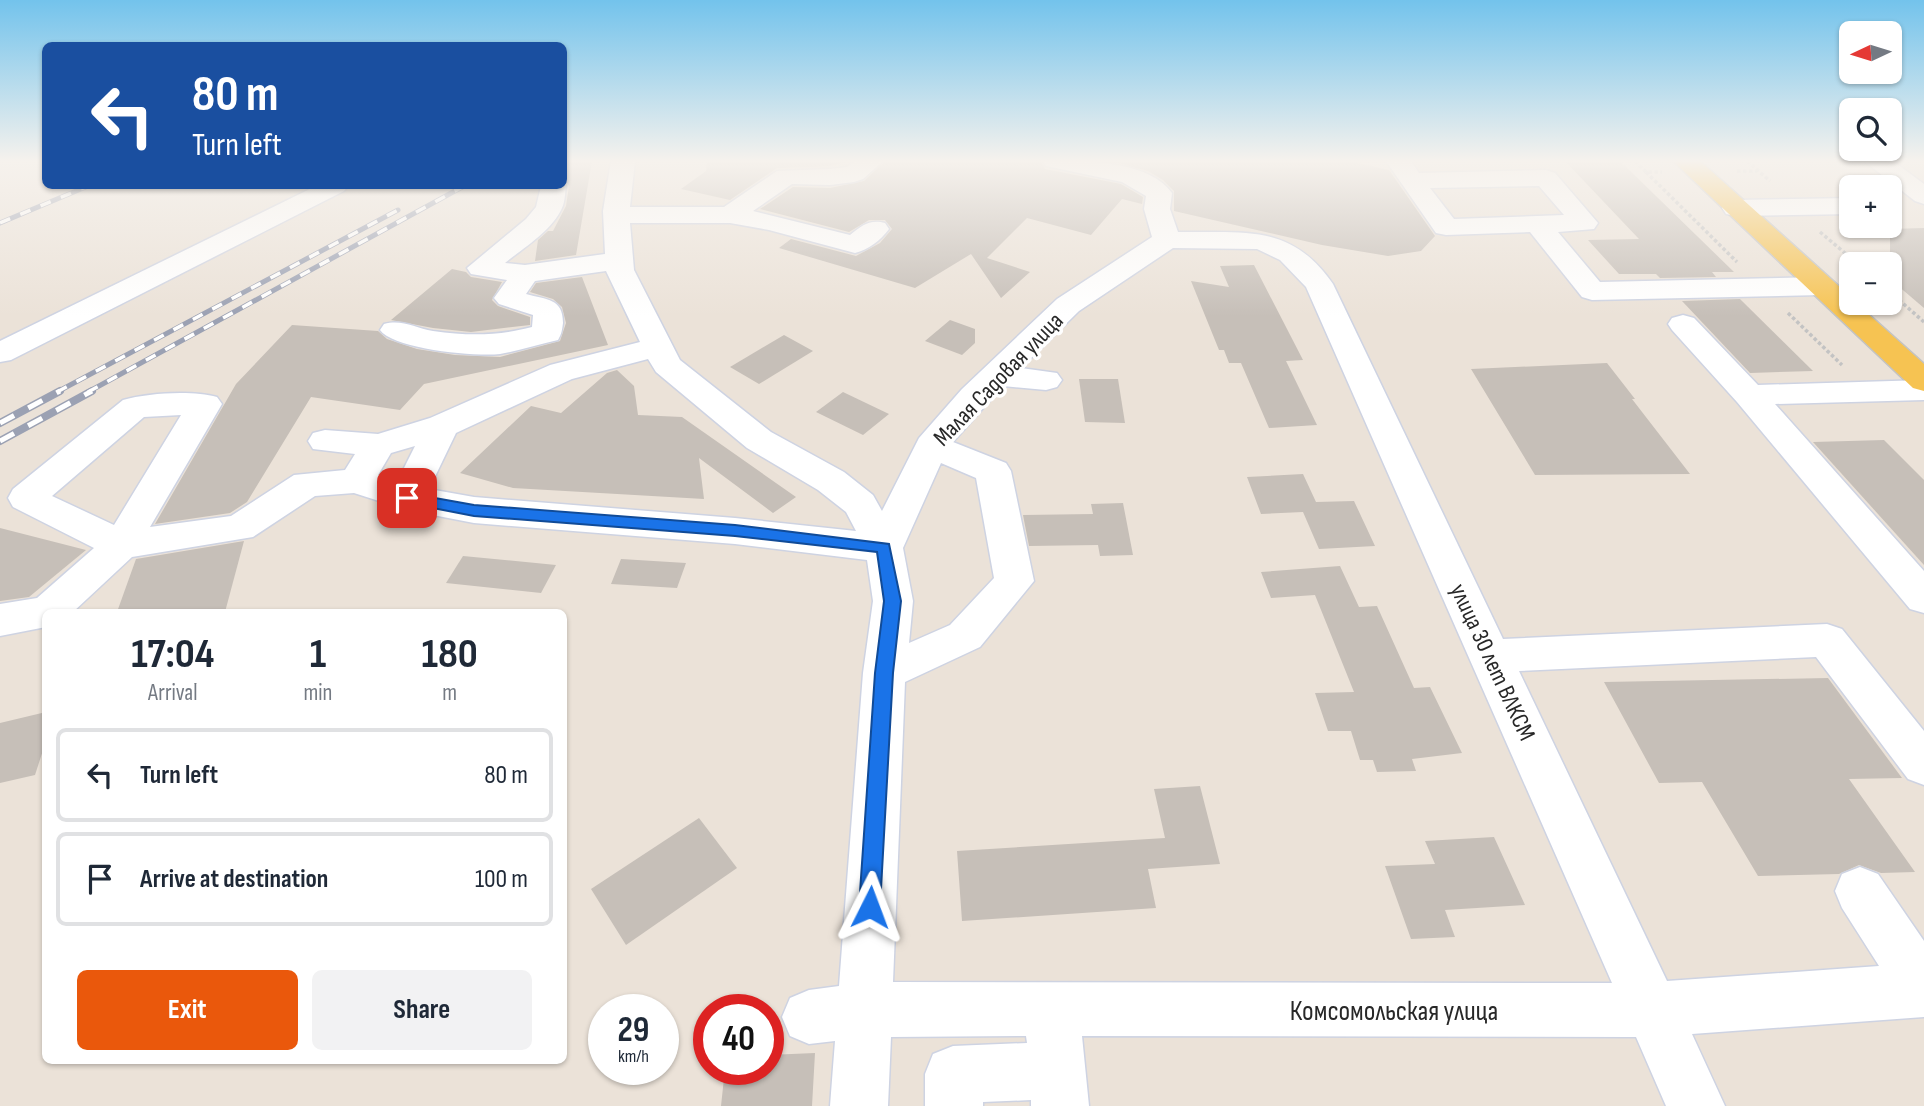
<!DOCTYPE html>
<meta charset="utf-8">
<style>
body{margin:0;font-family:"Sofia Sans Condensed",sans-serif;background:#f2f2f3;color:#1f2937;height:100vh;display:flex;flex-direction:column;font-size:26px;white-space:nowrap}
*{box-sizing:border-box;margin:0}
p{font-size:23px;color:#747a83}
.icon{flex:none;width:38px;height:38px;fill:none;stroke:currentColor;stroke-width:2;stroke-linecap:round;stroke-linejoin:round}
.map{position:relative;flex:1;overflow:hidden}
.side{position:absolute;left:42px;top:609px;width:525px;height:455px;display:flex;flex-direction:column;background:#fff;border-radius:10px;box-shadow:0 2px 5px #0004}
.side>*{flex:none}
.hud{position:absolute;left:42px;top:42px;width:525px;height:147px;border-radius:10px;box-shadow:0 2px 5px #0004;background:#1a4fa0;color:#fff;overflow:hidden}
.needle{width:46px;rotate:266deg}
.buttons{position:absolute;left:1839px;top:21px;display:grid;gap:14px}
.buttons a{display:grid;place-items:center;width:63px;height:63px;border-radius:10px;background:#fff;box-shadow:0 2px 5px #0004;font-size:35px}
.speed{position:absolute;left:588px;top:994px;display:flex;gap:14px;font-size:35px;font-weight:700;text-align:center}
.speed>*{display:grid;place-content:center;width:91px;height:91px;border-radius:50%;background:#fff;box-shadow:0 2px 5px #0004;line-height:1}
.speed small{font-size:18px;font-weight:400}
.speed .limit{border:10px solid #d22;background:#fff;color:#111}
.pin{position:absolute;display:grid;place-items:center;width:60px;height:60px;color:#fff;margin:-30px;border-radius:14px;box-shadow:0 4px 10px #0006}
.me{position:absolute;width:77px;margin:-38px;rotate:3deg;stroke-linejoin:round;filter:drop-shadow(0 0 5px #0008)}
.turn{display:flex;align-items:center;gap:24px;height:147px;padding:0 35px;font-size:32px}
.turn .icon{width:91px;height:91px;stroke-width:2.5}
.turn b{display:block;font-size:49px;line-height:60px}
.eta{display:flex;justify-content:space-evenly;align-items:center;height:119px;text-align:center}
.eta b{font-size:42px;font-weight:700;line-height:49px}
.cta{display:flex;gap:14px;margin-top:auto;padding:14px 35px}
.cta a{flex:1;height:80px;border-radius:10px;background:#ea580c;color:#fff;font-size:28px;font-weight:700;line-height:80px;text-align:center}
.cta a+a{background:#f2f2f3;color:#1f2937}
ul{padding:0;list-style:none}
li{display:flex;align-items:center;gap:21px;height:94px;margin:0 14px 10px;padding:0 21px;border:4px solid #e0e1e3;border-radius:10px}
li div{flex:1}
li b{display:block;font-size:26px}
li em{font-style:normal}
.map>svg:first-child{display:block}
.building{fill:#c6bfb8}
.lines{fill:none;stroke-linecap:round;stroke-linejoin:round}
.minor-casing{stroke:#ced3e2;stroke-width:3}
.major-casing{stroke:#c3c3c3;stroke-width:3}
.path{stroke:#c3c3c3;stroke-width:3.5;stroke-dasharray:3.5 2.5;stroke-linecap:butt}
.minor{fill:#fff;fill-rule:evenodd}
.major{fill:#f6c352;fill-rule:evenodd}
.rail-far1-casing{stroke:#9ba1b3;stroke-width:5}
.rail-casing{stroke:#9ba1b3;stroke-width:8}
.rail-far1{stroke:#fff;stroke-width:3.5;stroke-dasharray:11;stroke-linecap:butt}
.rail{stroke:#fff;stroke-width:5;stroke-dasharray:16;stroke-linecap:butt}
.route{fill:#1a73e8;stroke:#114b97;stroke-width:2}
.labels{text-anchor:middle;stroke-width:7;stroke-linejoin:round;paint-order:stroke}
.street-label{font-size:24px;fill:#282828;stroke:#fff}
.near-street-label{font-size:28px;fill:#282828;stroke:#fff}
</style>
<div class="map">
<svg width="1924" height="1106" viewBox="0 0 1924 1106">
<rect width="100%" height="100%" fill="#ebe2d8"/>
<g class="building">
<polygon points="567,161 592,161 576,255 535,261 538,240 548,231 553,231 566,206 569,186 564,178"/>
<polygon points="707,161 850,161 830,166 777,168 730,200 681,189 706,171"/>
<polygon points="885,161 1041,161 1045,169 1121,184 1143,197 1142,204 1122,199 1091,235 1027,218 987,258 1030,272 1001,298 971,254 915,288 779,248 791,239 856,256 880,243 892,229 885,220 869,220 849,232 760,209 793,187 830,188 864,181"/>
<polygon points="1111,161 1348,161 1389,170 1435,236 1421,251 1388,256 1322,245 1174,211 1174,191 1163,180 1148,171"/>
<polygon points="1565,161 1620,161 1734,272 1712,272 1716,277 1660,278 1656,274 1619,274 1588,240 1639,239"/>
<polygon points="1924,228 1924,308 1890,279 1890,229"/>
<polygon points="1254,265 1303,360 1286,361 1317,425 1269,428 1241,363 1229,363 1224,350 1219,350 1191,281 1229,287 1220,266"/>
<polygon points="452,269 466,272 471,277 502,282 492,300 498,306 530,317 530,325 471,332 433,328 391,320"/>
<polygon points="582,277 608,345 424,384 400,410 311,397 247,502 230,513 155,524 236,384 292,325 378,331 387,339 417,349 455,355 500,357 560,341 566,323 562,307 553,299 530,292 536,283"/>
<polygon points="1740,299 1813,371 1750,373 1682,301"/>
<polygon points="950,320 975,329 975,343 962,355 925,341"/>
<polygon points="784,335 813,351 759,384 730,367"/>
<polygon points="1607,363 1635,399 1632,399 1690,474 1535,475 1471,369"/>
<polygon points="617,370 634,386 638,415 682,417 796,497 773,513 699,458 704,499 513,488 460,473 531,406 561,413 607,373"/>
<polygon points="1079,379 1118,379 1125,423 1085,422"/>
<polygon points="843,392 889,414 863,435 816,412"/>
<polygon points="1884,440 1924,480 1924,565 1813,442"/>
<polygon points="1303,474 1316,502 1354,501 1375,546 1319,549 1303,512 1261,514 1247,477"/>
<polygon points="1123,503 1133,555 1100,556 1098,545 1029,546 1023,515 1093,514 1091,504"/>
<polygon points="0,528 86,550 29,597 0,601"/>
<polygon points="244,541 225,612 117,612 136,559"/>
<polygon points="463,556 556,565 541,593 446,583"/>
<polygon points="621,559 686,563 677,588 611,584"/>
<polygon points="1340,566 1359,607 1377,606 1414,688 1430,687 1462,753 1412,759 1416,771 1377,772 1373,760 1360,760 1351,731 1328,731 1315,693 1354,692 1315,595 1271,598 1261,572"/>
<polygon points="1828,678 1902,778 1849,779 1915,872 1881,873 1859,865 1839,874 1758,876 1702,782 1659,783 1604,682"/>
<polygon points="46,712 46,741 35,775 0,783 0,723"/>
<polygon points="1200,786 1220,864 1148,869 1156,908 962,921 957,851 1165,838 1154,789"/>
<polygon points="699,818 737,868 626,945 591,889"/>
<polygon points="1494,837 1525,905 1445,910 1455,937 1411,939 1385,866 1435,864 1425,841"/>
<polygon points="815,1053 812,1106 721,1106 725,1069 768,1069 768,1055"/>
</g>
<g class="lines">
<g class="minor-casing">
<g id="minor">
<path d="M611,161H635L630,207H724L777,171L830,169L847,167L855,161H883L863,179L854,182L830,185L792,184L753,211L850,235C862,226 869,219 885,223L889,229C881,240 868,250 855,253L769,230L730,223H630L634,270L680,360L771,432L844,472L873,495L882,511L919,438L962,389L1057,299L1152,237L1144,209L1146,196L1122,182L1046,166L1043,161C1080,161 1148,159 1172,193L1170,209L1178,232C1244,233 1291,223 1333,284L1503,639L1827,624L1842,629L1924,731V785L1908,779L1816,657L1519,671L1667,981L1879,966L1842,908L1835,891L1842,874L1860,867L1878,874L1924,941V1017L1692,1034L1725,1106H1666L1636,1037L1082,1036L1089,1106H1031V1100L983,1102V1106H925V1074L933,1054L953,1046L1027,1043L1026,1036L891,1037L888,1106H830L835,1041L809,1044L790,1036L782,1017L790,998L809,990L839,986L863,673L873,601L867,560L735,544L474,523L407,510L354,493L315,496L253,537L132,557L73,612H46V627L0,636V604L37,598L94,548L13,507L8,498L13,489L123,400C148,393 192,390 217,397L222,404L150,527L231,516L294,475L345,470L355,454L313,449L308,441L313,433L325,430L378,434L430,418L550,365L640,342L606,271L535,281L526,294C547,300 563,298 563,323C562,330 562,333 558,340C539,344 519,351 500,354C476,357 393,349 380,330L384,324C402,319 415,328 433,331C469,336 497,336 532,327L533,315L499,304L494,298L507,280L471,274L467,268L526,219L536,207L541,186H564V183L566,186C565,193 565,202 562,208C552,231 523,248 505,263L525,265L605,254L603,211ZM1173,248L1257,249L1280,260L1306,287L1612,983L893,982L905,682L980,647L1034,581L1011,471L1006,463L953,442L1003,386L1046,390L1057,387L1062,380L1057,373L1021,368L1079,311ZM648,359L656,372L747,448L818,490L846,512L856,531L735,518L474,497L429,489L456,433L572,379ZM181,415L114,525L52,496L144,417ZM415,446L397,482L378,475L391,453ZM941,463L976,478L994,578L950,625L909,643L913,601L903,548Z"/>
<path d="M1386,161H1411L1419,173L1546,170L1555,173L1598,223L1594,229L1558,232L1600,282L1821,277L1831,280L1836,286L1831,292L1821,295L1592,300L1582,297L1530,232L1446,235L1436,233ZM1539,186L1564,215L1454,219L1430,188Z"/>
<polygon points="1864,161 1893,161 1924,184 1924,204 1915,201"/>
<polygon points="316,186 348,186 344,191 11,360 0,362 0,341"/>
<polygon points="1852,198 1852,214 1735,216 1726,214 1722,208 1726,202 1735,200"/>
<polygon points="1683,315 1694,318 1758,385 1924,380 1924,400 1775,404 1924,571 1924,613 1910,609 1737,402 1672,330 1668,324 1672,318"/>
</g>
</g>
<g class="major-casing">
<polygon id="major" points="1673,161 1700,161 1852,298 1852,303 1856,303 1924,364 1924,391 1913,388"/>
</g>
<g class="path">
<polyline points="1635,161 1646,172 1662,172"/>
<polyline points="1747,161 1770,181"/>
<polyline points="1737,171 1757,171"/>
<polyline points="1646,172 1737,262"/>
<polyline points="1820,232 1858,264"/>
<polyline points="1890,292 1924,322"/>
<polyline points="1788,313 1842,365"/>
</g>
<use href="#minor" class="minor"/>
<use href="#major" class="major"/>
<g class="rail-far1-casing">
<g id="rail-far1">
<polyline points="0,223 88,186"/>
<polyline points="57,392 398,210"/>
<polyline points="88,392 464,186"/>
</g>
</g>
<g class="rail-casing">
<g id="rail">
<polyline points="0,423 60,391"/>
<polyline points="0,441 92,391"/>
</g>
</g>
<use href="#rail-far1" class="rail-far1"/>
<use href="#rail" class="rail"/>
</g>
<linearGradient id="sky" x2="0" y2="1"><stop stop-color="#73c3ec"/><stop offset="0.51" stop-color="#f6f2ed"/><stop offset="1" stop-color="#f6f2ed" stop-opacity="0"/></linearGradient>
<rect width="1924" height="316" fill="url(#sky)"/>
<polygon class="route" points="407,493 474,505 735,525 889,544 901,601 893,673 880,907 877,914 870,917 862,914 859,907 875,673 884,601 877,552 735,536 474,516 402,502 400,498 402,494"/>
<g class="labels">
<g class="street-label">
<text transform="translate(998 379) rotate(-46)" y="8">Малая Садовая улица</text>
<text transform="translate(1493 662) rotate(65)" y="8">улица 30 лет ВЛКСМ</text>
</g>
<g class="near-street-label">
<text x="1394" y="1020">Комсомольская улица</text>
</g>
</g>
</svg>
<div class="buttons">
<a><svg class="needle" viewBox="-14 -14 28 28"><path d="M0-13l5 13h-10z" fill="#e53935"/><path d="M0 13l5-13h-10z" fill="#747a83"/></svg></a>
<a><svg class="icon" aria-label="search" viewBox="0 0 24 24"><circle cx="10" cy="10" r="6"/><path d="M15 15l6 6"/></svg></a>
<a>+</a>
<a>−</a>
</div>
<div class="speed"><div>29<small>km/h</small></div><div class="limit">40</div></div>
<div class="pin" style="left:407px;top:498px;background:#d93025"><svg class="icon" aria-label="arrive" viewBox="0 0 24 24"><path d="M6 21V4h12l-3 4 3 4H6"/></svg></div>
<svg class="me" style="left:870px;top:907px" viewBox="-20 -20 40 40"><path d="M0-17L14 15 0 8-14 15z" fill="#1a73e8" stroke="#fff" stroke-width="4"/></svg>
<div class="hud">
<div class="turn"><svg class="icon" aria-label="left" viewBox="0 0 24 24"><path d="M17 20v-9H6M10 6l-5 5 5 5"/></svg><div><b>80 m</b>Turn left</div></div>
</div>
<section class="side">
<div class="eta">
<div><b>17:04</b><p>Arrival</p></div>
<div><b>1</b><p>min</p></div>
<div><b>180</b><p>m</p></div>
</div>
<ul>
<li><svg class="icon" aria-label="left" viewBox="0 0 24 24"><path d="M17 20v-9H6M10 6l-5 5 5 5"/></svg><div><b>Turn left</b></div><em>80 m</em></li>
<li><svg class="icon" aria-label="arrive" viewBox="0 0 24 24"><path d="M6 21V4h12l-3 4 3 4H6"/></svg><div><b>Arrive at destination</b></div><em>100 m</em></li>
</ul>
<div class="cta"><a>Exit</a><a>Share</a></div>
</section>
</div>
